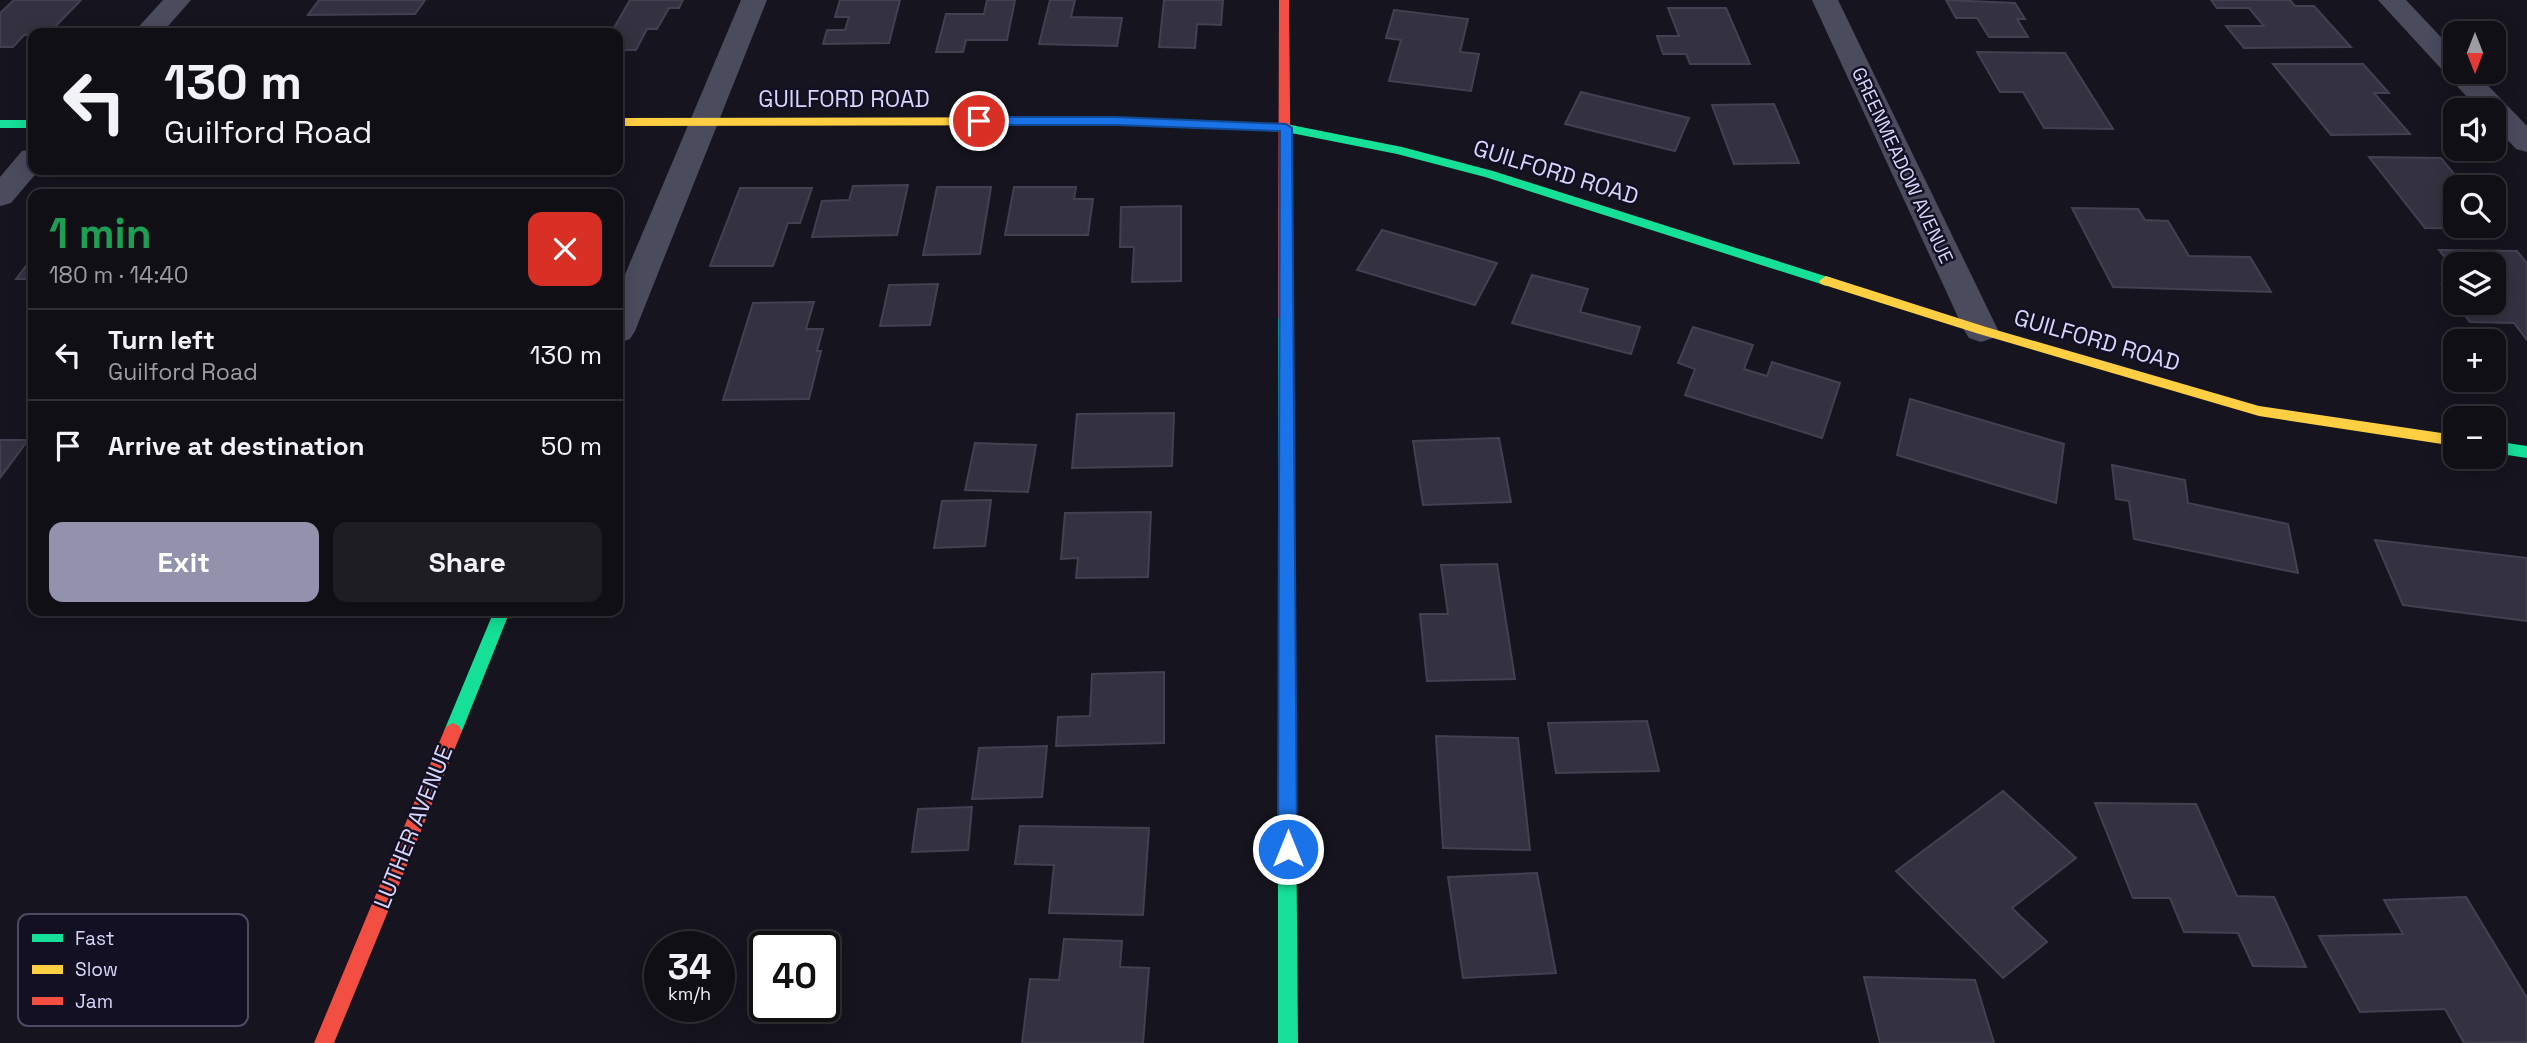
<!DOCTYPE html>
<meta charset="utf-8">
<style>
body{margin:0;font-family:"Space Grotesk",sans-serif;background:#1e1d23;color:#f1f3f6;height:100vh;display:flex;flex-direction:column;font-size:26px;white-space:nowrap}
*{box-sizing:border-box;margin:0}
p{font-size:23px;color:#9c9ca1}
.icon{flex:none;width:38px;height:38px;fill:none;stroke:currentColor;stroke-width:2;stroke-linecap:round;stroke-linejoin:round}
.map{position:relative;flex:1;overflow:hidden}
.details{position:absolute;left:28px;top:189px;width:595px;height:427px;display:flex;flex-direction:column;background:#100f16;border-radius:14px;box-shadow:0 4px 18px #0003,0 0 0 2px #302f35}
.details>*{flex:none}
.top-card{position:absolute;left:28px;top:28px;width:595px;height:147px;border-radius:14px;box-shadow:0 4px 18px #0003,0 0 0 2px #302f35;background:#100f16;color:#f1f3f6;overflow:hidden}
.needle{width:46px;rotate:180deg}
.fabs{position:absolute;left:2443px;top:21px;display:grid;gap:14px}
.fabs a{display:grid;place-items:center;width:63px;height:63px;border-radius:14px;background:#100f16;box-shadow:0 4px 18px #0003,0 0 0 2px #302f35;font-size:35px}
.speed{position:absolute;left:644px;top:931px;display:flex;gap:14px;font-size:35px;font-weight:700;text-align:center}
.speed>*{display:grid;place-content:center;width:91px;height:91px;border-radius:50%;background:#100f16;box-shadow:0 4px 18px #0003,0 0 0 2px #302f35;line-height:1}
.speed small{font-size:18px;font-weight:400}
.speed .limit{border:4px solid #111;border-radius:10px;background:#fff;color:#111}
.pin{position:absolute;display:grid;place-items:center;width:60px;height:60px;color:#fff;margin:-30px;border:4px solid #fff;border-radius:50%;box-shadow:0 2px 7px #0007}
.me{position:absolute;width:77px;margin:-38px;rotate:0deg;stroke-linejoin:round;filter:drop-shadow(0 0 5px #0008)}
.turn{display:flex;align-items:center;gap:24px;height:147px;padding:0 21px;font-size:32px}
.turn .icon{width:91px;height:91px;stroke-width:2.5}
.turn b{display:block;font-size:49px;line-height:60px}
.round{display:grid;place-items:center;flex:none;width:74px;height:74px;border-radius:14px;background:#1e1d23}
.summary{display:flex;align-items:center;justify-content:space-between;height:119px;padding:0 21px}
h1{font-size:42px;font-weight:800;line-height:52px;color:#1e9e55}
.primary-button{display:flex;gap:14px;margin-top:auto;padding:14px 21px}
.primary-button a{flex:1;height:80px;border-radius:14px;background:#9392ad;color:#fff;font-size:28px;font-weight:800;line-height:80px;text-align:center}
.primary-button a+a{background:#1e1d23;color:#f1f3f6}
ul{padding:0;list-style:none}
li{display:flex;align-items:center;gap:21px;height:91px;padding:0 21px;border-top:2px solid #302f35}
li div{flex:1}
li b{display:block;font-size:26px}
li em{font-style:normal}
.map>svg:first-child{display:block}
.building{fill:#343240;stroke:#424051;stroke-width:2}
.lines{fill:none;stroke-linecap:round;stroke-linejoin:round}
.street{fill:#4b4b5e;fill-rule:evenodd}
.fast{fill:#16e098;fill-rule:evenodd}
.slow{fill:#ffcf43;fill-rule:evenodd}
.jam{fill:#f24e42;fill-rule:evenodd}
.route{fill:#1a73e8;stroke:#114b97;stroke-width:2}
.labels{text-anchor:middle;stroke-width:5;stroke-linejoin:round;paint-order:stroke}
.far-street-label{font-size:19px;fill:#d7d6fa;stroke:#121022}
.street-label{font-size:23px;fill:#d7d6fa;stroke:#121022}
.key{fill:#121022;stroke:#4d4b63;stroke-width:2}
.key-label{font-size:19px;fill:#d7d6fa}
</style>
<div class="map">
<svg width="2527" height="1043" viewBox="0 0 2527 1043">
<rect width="100%" height="100%" fill="#16141e"/>
<g class="building">
<polygon points="14,0 81,0 49,33 24,35 13,47 0,47 0,13"/>
<polygon points="319,0 425,0 415,14 308,15"/>
<polygon points="630,0 683,0 679,8 669,8 657,29 647,29 636,50 618,50 618,33 611,33"/>
<polygon points="840,0 900,0 889,43 823,44 827,30 845,30 849,17 835,17"/>
<polygon points="987,0 1015,0 1007,40 966,40 963,52 936,52 946,14 984,14"/>
<polygon points="1050,0 1075,0 1071,17 1122,18 1117,46 1039,44"/>
<polygon points="1164,0 1223,0 1221,25 1197,24 1195,48 1159,47"/>
<polygon points="1946,0 2015,3 2025,19 2017,19 2028,37 1989,37 1977,18 1956,18"/>
<polygon points="2211,0 2290,0 2295,6 2314,6 2351,47 2244,48 2226,26 2264,26 2249,8 2217,8"/>
<polygon points="1668,8 1726,8 1750,64 1690,64 1686,54 1663,54 1657,36 1679,36"/>
<polygon points="1394,10 1468,19 1460,52 1479,54 1471,91 1389,81 1401,40 1386,38"/>
<polygon points="1977,52 2065,53 2113,129 2044,128 2023,92 2000,92"/>
<polygon points="2273,64 2363,64 2389,93 2374,93 2410,134 2331,135"/>
<polygon points="1581,92 1689,118 1675,151 1565,124"/>
<polygon points="1774,104 1799,163 1734,164 1712,105"/>
<polygon points="2369,157 2441,158 2465,187 2455,187 2455,226 2494,226 2494,221 2500,229 2425,228"/>
<polygon points="908,185 897,235 812,237 822,201 849,200 853,186"/>
<polygon points="937,187 991,187 980,254 923,255"/>
<polygon points="1014,187 1076,187 1074,199 1093,199 1088,235 1005,235"/>
<polygon points="740,188 812,188 800,223 788,223 773,266 710,266"/>
<polygon points="1181,206 1181,281 1132,282 1134,247 1120,247 1121,207"/>
<polygon points="2072,208 2138,209 2145,220 2168,221 2189,256 2250,257 2271,292 2113,287"/>
<polygon points="1382,230 1497,263 1475,305 1357,270"/>
<polygon points="2439,250 2517,251 2527,263 2527,340 2514,323 2470,322 2455,303 2494,303 2494,264 2455,264 2455,270"/>
<polygon points="33,257 33,279 16,279"/>
<polygon points="1532,275 1588,289 1580,312 1640,327 1631,354 1512,323"/>
<polygon points="938,284 930,325 880,326 889,285"/>
<polygon points="2442,285 2455,285 2455,303"/>
<polygon points="814,302 806,329 823,329 817,351 821,351 809,399 723,400 753,303"/>
<polygon points="1693,327 1753,345 1744,369 1767,376 1772,362 1840,383 1822,438 1685,395 1695,369 1678,363"/>
<polygon points="1910,399 2064,444 2056,503 1897,455"/>
<polygon points="1174,413 1172,466 1072,468 1077,414"/>
<polygon points="1499,438 1511,502 1423,505 1413,441"/>
<polygon points="0,440 28,440 0,478"/>
<polygon points="975,443 1036,445 1028,492 965,490"/>
<polygon points="2112,465 2185,480 2188,503 2288,524 2298,573 2134,539 2129,501 2116,499"/>
<polygon points="991,500 985,546 934,548 942,501"/>
<polygon points="1151,512 1148,577 1076,578 1078,558 1061,559 1065,513"/>
<polygon points="2375,540 2527,558 2527,621 2403,605"/>
<polygon points="1497,564 1515,679 1427,681 1420,614 1448,614 1441,565"/>
<polygon points="1164,672 1164,743 1056,746 1058,717 1090,716 1092,674"/>
<polygon points="1647,721 1659,771 1556,773 1548,723"/>
<polygon points="1436,736 1518,738 1530,850 1443,848"/>
<polygon points="1047,746 1042,797 972,799 979,748"/>
<polygon points="2003,791 2076,858 2012,908 2047,942 2003,978 1896,871"/>
<polygon points="2095,803 2196,804 2237,896 2274,897 2306,967 2253,966 2238,933 2184,932 2170,898 2133,898"/>
<polygon points="972,807 968,850 912,852 918,809"/>
<polygon points="1020,826 1149,828 1143,915 1049,913 1054,865 1015,864"/>
<polygon points="1537,873 1556,973 1463,978 1448,877"/>
<polygon points="2466,897 2527,998 2527,1042 2464,1043 2445,1009 2360,1012 2319,936 2403,934 2384,900"/>
<polygon points="1064,939 1122,941 1120,967 1149,968 1143,1043 1022,1043 1030,979 1059,980"/>
<polygon points="1864,977 1975,980 1994,1043 1880,1043"/>
</g>
<g class="lines">
<g class="street">
<polygon points="163,0 191,0 162,33 133,33"/>
<polygon points="741,0 767,0 635,331 630,339 618,343 618,291"/>
<polygon points="1812,0 1838,0 1998,330 1993,338 1981,342 1969,338 1964,330"/>
<polygon points="2378,0 2406,0 2455,52 2455,72 2475,72 2527,126 2527,152 2516,149 2494,125 2494,110 2479,110"/>
<polygon points="33,149 33,170 39,170 11,203 0,206 0,177 22,151"/>
</g>
<g class="fast">
<rect x="0" y="120" width="33" height="8"/>
<polygon points="1215,121 1286,124 1402,147 1493,171 1831,278 1833,281 1826,286 1821,284 1485,177 1397,154 1286,132 1211,128 1209,125"/>
<polygon points="1285,313 1292,318 1298,1043 1278,1043 1278,318"/>
<polygon points="2494,441 2527,446 2527,458 2494,453"/>
<polygon points="494,611 510,611 462,731 459,736 453,739 447,736 444,731"/>
</g>
<g class="slow">
<polygon points="1116,117 1215,121 1221,125 1215,129 1116,125 618,126 618,118"/>
<polygon points="1826,276 1986,327 2259,406 2455,435 2455,446 2259,416 1976,333 1821,284 1819,281"/>
</g>
<g class="jam">
<polygon points="1279,0 1289,0 1292,318 1285,323 1278,318"/>
<polygon points="453,723 459,726 462,731 334,1043 314,1043 444,731 447,726"/>
</g>
</g>
<polygon class="route" points="1116,117 1286,124 1292,128 1297,849 1295,855 1288,858 1281,855 1278,849 1280,131 1116,125 979,125 972,121 979,117"/>
<g class="labels">
<g class="far-street-label">
<text transform="translate(1903 165) rotate(65)" y="7">GREENMEADOW AVENUE</text>
</g>
<g class="street-label">
<text x="844" y="107">GUILFORD ROAD</text>
<text transform="translate(1556 172) rotate(17)" y="8">GUILFORD ROAD</text>
<text transform="translate(2097 340) rotate(16)" y="8">GUILFORD ROAD</text>
<text transform="translate(413 827) rotate(-68)" y="8">LUTHER AVENUE</text>
</g>
</g>
<rect x="18" y="914" width="230" height="112" rx="10" class="key"/>
<rect x="32" y="934" width="31" height="8" fill="#16e098"/>
<rect x="32" y="965" width="31" height="9" fill="#ffcf43"/>
<rect x="32" y="997" width="31" height="8" fill="#f24e42"/>
<g class="key-label">
<text x="75" y="945">Fast</text>
<text x="75" y="976">Slow</text>
<text x="75" y="1008">Jam</text>
</g>
</svg>
<div class="fabs">
<a><svg class="needle" viewBox="-14 -14 28 28"><path d="M0-13l5 13h-10z" fill="#e53935"/><path d="M0 13l5-13h-10z" fill="#9c9ca1"/></svg></a>
<a><svg class="icon" aria-label="sound" viewBox="0 0 24 24"><path d="M4 9h4l5-4v14l-5-4H4zM17 9q2 3 0 6"/></svg></a>
<a><svg class="icon" aria-label="search" viewBox="0 0 24 24"><circle cx="10" cy="10" r="6"/><path d="M15 15l6 6"/></svg></a>
<a><svg class="icon" aria-label="layers" viewBox="0 0 24 24"><path d="M12 4l9 5-9 5-9-5zM3 14l9 5 9-5"/></svg></a>
<a>+</a>
<a>−</a>
</div>
<div class="speed"><div>34<small>km/h</small></div><div class="limit">40</div></div>
<div class="pin" style="left:979px;top:121px;background:#d93025"><svg class="icon" aria-label="arrive" viewBox="0 0 24 24"><path d="M6 21V4h12l-3 4 3 4H6"/></svg></div>
<svg class="me" style="left:1288px;top:849px" viewBox="-20 -20 40 40"><circle r="17" fill="#1a73e8" stroke="#fff" stroke-width="3"/><path d="M0-11L8 9 0 5-8 9z" fill="#fff"/></svg>
<div class="top-card">
<div class="turn"><svg class="icon" aria-label="left" viewBox="0 0 24 24"><path d="M17 20v-9H6M10 6l-5 5 5 5"/></svg><div><b>130 m</b>Guilford Road</div></div>
</div>
<section class="details">
<div class="summary"><div><h1>1 min</h1><p>180 m · 14:40</p></div><a class="round" style="background:#d93025;color:#fff"><svg class="icon" aria-label="close" viewBox="0 0 24 24"><path d="M6 6l12 12M18 6L6 18"/></svg></a></div>
<ul>
<li><svg class="icon" aria-label="left" viewBox="0 0 24 24"><path d="M17 20v-9H6M10 6l-5 5 5 5"/></svg><div><b>Turn left</b><p>Guilford Road</p></div><em>130 m</em></li>
<li><svg class="icon" aria-label="arrive" viewBox="0 0 24 24"><path d="M6 21V4h12l-3 4 3 4H6"/></svg><div><b>Arrive at destination</b></div><em>50 m</em></li>
</ul>
<div class="primary-button"><a>Exit</a><a>Share</a></div>
</section>
</div>
